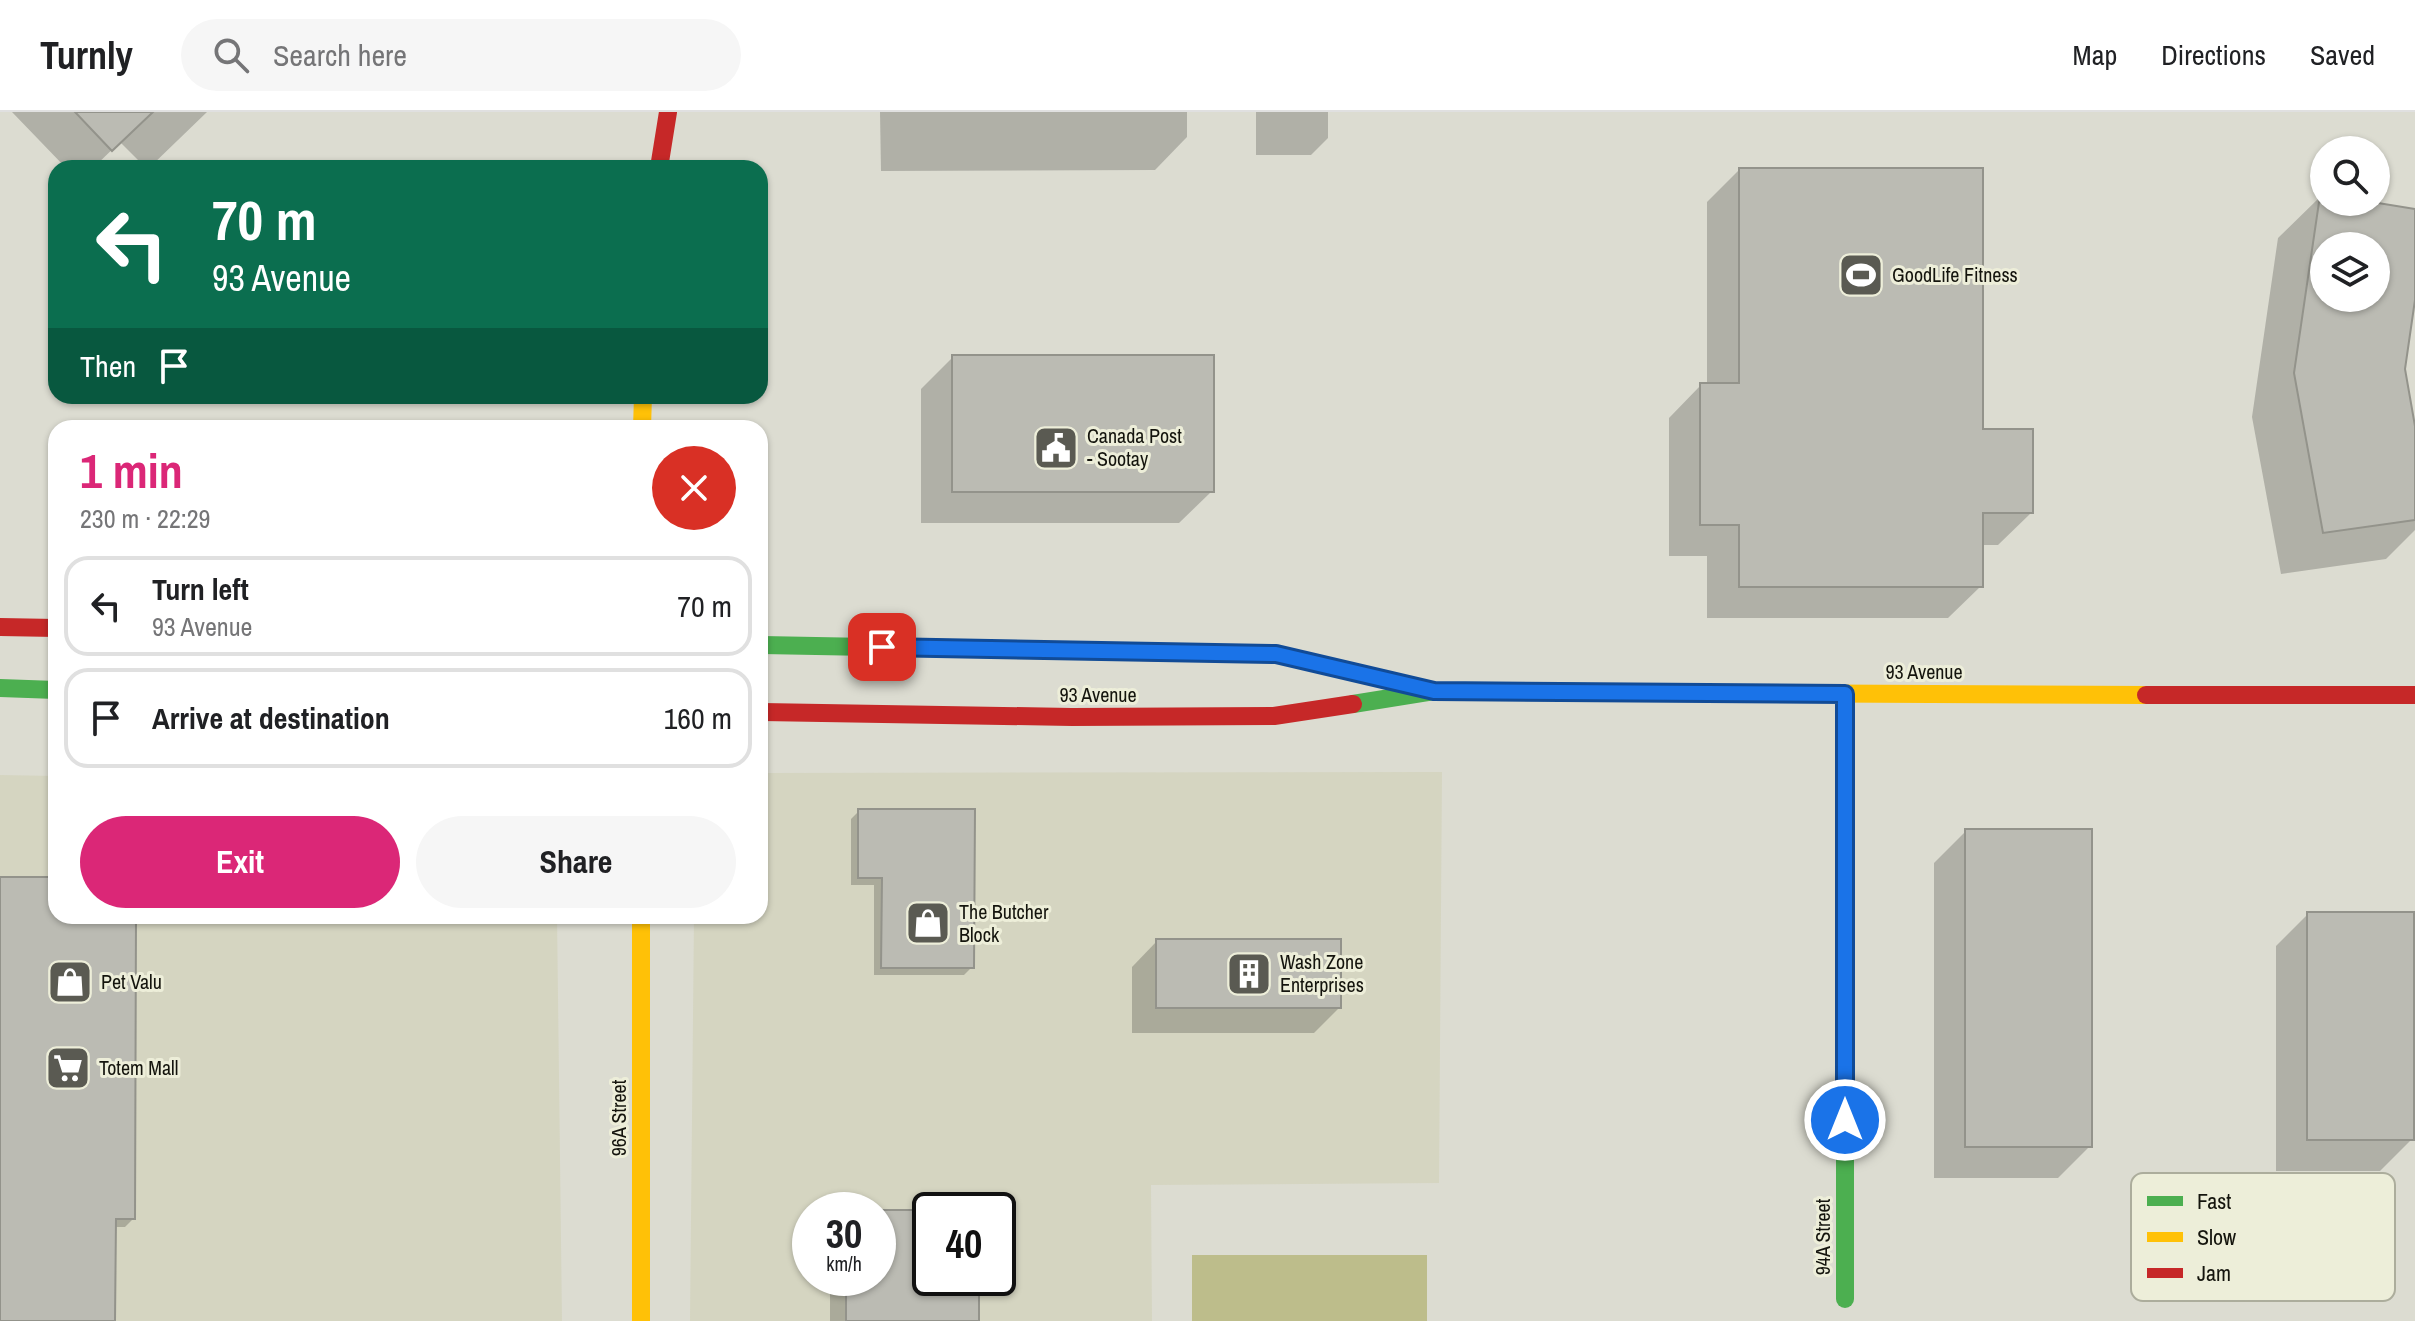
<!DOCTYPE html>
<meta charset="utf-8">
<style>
body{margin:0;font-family:"Archivo Narrow",sans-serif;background:#f6f6f6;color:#202124;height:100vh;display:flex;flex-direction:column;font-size:30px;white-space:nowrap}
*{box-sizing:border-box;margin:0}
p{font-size:26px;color:#757577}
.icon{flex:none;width:44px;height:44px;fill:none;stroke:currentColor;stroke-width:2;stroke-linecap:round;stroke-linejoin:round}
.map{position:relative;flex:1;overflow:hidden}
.sheet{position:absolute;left:48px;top:308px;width:720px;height:504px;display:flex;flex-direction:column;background:#fff;border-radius:24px;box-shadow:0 2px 6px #0004}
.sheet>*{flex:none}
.top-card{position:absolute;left:48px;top:48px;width:720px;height:244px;border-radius:24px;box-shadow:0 2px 6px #0004;background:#0b6e4f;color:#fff;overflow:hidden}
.buttons{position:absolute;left:2310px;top:24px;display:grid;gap:16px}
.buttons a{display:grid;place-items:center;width:80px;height:80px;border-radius:50%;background:#fff;box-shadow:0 2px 6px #0004;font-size:40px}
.speed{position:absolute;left:792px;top:1080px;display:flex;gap:16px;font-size:40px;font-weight:700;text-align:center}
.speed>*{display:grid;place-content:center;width:104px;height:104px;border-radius:50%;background:#fff;box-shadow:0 2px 6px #0004;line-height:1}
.speed small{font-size:20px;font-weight:400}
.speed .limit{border:4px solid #111;border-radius:12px;background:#fff;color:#111}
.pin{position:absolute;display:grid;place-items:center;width:68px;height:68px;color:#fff;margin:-34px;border-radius:16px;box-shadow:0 4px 12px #0006}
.me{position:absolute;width:88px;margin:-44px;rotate:0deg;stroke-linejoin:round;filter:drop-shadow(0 0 6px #0008)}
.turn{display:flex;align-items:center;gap:28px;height:168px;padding:0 32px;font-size:36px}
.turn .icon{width:104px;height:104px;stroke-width:2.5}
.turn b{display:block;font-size:56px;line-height:68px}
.then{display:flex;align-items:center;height:76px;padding:0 32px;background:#0003;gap:16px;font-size:30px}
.round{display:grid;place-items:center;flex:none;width:84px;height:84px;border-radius:42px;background:#f6f6f6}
.head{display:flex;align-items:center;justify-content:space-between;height:136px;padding:0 32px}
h1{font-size:48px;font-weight:800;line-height:60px;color:#db2777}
.cta{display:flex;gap:16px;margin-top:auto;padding:16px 32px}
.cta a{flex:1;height:92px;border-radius:48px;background:#db2777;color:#fff;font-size:32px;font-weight:800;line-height:92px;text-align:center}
.cta a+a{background:#f6f6f6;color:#202124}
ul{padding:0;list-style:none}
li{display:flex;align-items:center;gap:24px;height:100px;margin:0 16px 12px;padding:0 16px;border:4px solid #e0e0e0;border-radius:24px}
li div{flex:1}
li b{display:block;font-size:30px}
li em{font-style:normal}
header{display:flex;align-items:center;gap:48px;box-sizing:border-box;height:112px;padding:0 40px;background:#fff;border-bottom:2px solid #e0e0e0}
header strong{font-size:38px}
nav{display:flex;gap:44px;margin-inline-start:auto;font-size:28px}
.search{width:560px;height:72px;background:#f6f6f6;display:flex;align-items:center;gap:20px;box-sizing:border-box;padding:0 28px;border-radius:44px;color:#757577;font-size:30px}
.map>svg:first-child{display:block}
.built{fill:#d5d5c1;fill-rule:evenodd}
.forest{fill:#bdbd8b}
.shadow{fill:#0003;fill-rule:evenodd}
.building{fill:#bbbbb3;stroke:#93938b;stroke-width:2;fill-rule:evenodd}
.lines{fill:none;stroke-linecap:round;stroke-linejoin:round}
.fast{stroke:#4caf50;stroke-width:18}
.slow{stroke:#ffc107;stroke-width:18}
.jam{stroke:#c62828;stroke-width:18}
.route-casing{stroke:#114b97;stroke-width:20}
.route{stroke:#1a73e8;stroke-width:14}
.labels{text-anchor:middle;stroke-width:6;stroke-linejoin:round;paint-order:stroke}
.poi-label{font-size:20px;fill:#14140d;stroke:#edeed9;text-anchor:start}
.street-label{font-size:20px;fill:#14140d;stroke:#edeed9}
.key{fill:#edeed9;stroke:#acad9c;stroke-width:2}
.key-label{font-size:22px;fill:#14140d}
</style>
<header>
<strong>Turnly</strong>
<div class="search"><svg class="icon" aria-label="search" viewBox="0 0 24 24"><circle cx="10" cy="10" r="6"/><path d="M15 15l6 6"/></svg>Search here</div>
<nav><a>Map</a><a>Directions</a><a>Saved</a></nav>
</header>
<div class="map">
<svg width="2415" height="1209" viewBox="0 0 2415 1209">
<rect width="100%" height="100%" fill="#dcdcd1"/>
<g class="built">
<path d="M1442,660L1439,1071L1151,1073L1152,1209H690L694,804H760V661ZM810,1098H878V1166H810ZM930,1098H998V1166H930Z"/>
<polygon points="0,663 56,664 56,804 557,804 562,1209 0,1209"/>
</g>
<rect class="forest" x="1192" y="1143" width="235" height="66"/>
<g class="shadow">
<polygon points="12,0 207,0 149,56 146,56 120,30 93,56 66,56"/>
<polygon points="880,0 1187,0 1187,25 1155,58 881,59"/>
<polygon points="1256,0 1328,0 1328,26 1311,43 1256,43"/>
<polygon points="1739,58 1981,319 2031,401 1998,433 1981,433 1981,474 1948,506 1707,506 1707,444 1669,444 1669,306 1701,273 1707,273 1707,90"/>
<path d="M2321,84H2324V90H2360L2415,99V173L2403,257L2415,326V418L2386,447L2281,462L2252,305L2278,126ZM2324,134H2376V186H2324Z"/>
<polygon points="953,245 1212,379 1179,411 921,411 921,277"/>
<polygon points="859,699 972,855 964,863 874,863 874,773 851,773 851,707"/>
<polygon points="1966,719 2090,1034 2058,1066 1934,1066 1934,751"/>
<polygon points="0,767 56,767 56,804 134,804 133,1107 125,1115 114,1115 113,1209 0,1209"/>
<polygon points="2308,802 2412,1027 2380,1059 2276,1059 2276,834"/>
<polygon points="1157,829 1339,896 1314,921 1132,921 1132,855"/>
<polygon points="878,1100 930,1100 930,1166 977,1166 977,1209 830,1209 830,1166 878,1166"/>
</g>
<g class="building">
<polygon points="75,0 153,0 112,39"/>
<polygon points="1739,56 1983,56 1983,317 2033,317 2033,401 1983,401 1983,475 1739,475 1739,413 1700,413 1700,271 1739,271"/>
<path d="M2319,90H2372L2415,97V188L2405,257L2415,314V408L2323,421L2294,261ZM2324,134H2376V186H2324Z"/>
<rect x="952" y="243" width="262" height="137"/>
<polygon points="858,697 975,697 974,856 881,856 882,766 858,766"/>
<rect x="1965" y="717" width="127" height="318"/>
<polygon points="0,765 56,765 56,804 136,804 135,1107 116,1107 115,1209 0,1209"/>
<rect x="2307" y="800" width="107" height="228"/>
<rect x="1156" y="827" width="185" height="69"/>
<polygon points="878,1098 930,1098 930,1166 979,1166 979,1209 846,1209 846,1166 878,1166"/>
</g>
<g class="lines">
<g class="fast">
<polyline points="760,533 1140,540"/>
<polyline points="0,576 56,578"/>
<polyline points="1353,592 1434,579 1724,581"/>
<polyline points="1845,943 1845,1187"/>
</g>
<g class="slow">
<polyline points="642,316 643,284"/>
<polyline points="1724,581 2146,583"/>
<polyline points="1845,582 1845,943"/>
<polyline points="641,804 641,1209"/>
</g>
<g class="jam">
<polyline points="659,56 668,0"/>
<polyline points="0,515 56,516"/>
<polyline points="1140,540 1276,542 1412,574"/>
<polyline points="2146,583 2415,583"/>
<polyline points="760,600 1072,605 1274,604 1353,592"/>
</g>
</g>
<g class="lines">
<g class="route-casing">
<polyline id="route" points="882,535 1276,542 1434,579 1845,582 1845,1008"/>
</g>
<use href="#route" class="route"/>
</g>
<defs>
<g id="stadium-square" transform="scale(2.3)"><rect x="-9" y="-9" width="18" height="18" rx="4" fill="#5a5a52" stroke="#edeed9"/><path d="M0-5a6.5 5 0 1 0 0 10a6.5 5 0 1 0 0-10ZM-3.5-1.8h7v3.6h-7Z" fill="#fff"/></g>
<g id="civic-square" transform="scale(2.3)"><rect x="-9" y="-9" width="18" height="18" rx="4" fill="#5a5a52" stroke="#edeed9"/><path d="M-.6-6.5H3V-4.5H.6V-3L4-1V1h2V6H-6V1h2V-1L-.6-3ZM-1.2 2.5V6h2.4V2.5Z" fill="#fff"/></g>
<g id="shop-square" transform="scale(2.3)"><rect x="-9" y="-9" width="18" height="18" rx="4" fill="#5a5a52" stroke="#edeed9"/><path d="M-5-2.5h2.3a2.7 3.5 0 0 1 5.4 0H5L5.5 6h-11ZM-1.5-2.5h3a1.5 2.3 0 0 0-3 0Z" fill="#fff"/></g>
<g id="building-square" transform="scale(2.3)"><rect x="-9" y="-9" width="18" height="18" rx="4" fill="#5a5a52" stroke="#edeed9"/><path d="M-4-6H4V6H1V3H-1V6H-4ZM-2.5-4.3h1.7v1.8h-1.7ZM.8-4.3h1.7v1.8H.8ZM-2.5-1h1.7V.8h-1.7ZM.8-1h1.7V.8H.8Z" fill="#fff"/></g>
<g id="supermarket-square" transform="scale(2.3)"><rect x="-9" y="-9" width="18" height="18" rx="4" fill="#5a5a52" stroke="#edeed9"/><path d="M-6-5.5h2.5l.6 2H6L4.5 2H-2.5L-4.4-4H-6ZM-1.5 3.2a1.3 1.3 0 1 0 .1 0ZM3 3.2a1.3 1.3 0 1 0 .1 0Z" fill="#fff"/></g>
</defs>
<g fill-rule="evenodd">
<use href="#stadium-square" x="1861" y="163"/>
<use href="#civic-square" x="1056" y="336"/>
<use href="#shop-square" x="928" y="811"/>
<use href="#building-square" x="1249" y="862"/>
<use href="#shop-square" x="70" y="870"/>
<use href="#supermarket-square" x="68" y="956"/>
</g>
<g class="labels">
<g class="poi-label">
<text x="1892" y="170">GoodLife Fitness</text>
<text x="1087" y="331">Canada Post<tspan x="1087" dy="23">- Sootay</tspan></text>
<text x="959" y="807">The Butcher<tspan x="959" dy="23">Block</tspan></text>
<text x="1280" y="857">Wash Zone<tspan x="1280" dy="23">Enterprises</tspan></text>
<text x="101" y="877">Pet Valu</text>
<text x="99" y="963">Totem Mall</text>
</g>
<g class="street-label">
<text x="1924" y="567">93 Avenue</text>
<text x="1098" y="590">93 Avenue</text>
<text transform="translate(619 1006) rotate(-90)" y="7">96A Street</text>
<text transform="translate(1823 1125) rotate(-90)" y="7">94A Street</text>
</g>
</g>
<rect x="2131" y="1061" width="264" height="128" rx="12" class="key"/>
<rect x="2147" y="1084" width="36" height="10" fill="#4caf50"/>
<rect x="2147" y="1120" width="36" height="10" fill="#ffc107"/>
<rect x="2147" y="1156" width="36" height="10" fill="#c62828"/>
<g class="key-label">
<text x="2197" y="1097">Fast</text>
<text x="2197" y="1133">Slow</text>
<text x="2197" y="1169">Jam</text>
</g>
</svg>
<div class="buttons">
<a><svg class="icon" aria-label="search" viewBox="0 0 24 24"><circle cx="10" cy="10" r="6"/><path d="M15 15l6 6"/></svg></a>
<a><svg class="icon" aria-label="layers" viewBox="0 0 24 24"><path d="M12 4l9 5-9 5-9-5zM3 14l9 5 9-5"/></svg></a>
</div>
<div class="speed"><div>30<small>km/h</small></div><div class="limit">40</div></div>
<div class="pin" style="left:882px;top:535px;background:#d93025"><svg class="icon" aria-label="arrive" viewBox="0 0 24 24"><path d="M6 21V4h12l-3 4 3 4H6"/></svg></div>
<svg class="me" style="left:1845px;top:1008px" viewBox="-20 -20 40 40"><circle r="17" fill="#1a73e8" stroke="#fff" stroke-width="3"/><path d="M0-11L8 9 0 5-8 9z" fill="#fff"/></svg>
<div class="top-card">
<div class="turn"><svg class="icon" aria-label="left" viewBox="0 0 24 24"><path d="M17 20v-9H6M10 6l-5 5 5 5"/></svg><div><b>70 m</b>93 Avenue</div></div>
<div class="then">Then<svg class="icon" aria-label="arrive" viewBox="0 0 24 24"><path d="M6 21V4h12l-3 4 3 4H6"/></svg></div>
</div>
<section class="sheet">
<div class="head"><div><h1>1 min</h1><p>230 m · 22:29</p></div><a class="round" style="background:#d93025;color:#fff"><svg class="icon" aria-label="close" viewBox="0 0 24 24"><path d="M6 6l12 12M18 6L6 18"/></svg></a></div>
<ul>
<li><svg class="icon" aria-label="left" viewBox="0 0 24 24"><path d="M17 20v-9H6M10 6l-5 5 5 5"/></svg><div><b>Turn left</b><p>93 Avenue</p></div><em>70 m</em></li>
<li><svg class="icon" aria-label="arrive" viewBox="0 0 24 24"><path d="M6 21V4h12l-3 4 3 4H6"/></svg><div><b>Arrive at destination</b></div><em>160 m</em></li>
</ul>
<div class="cta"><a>Exit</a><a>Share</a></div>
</section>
</div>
